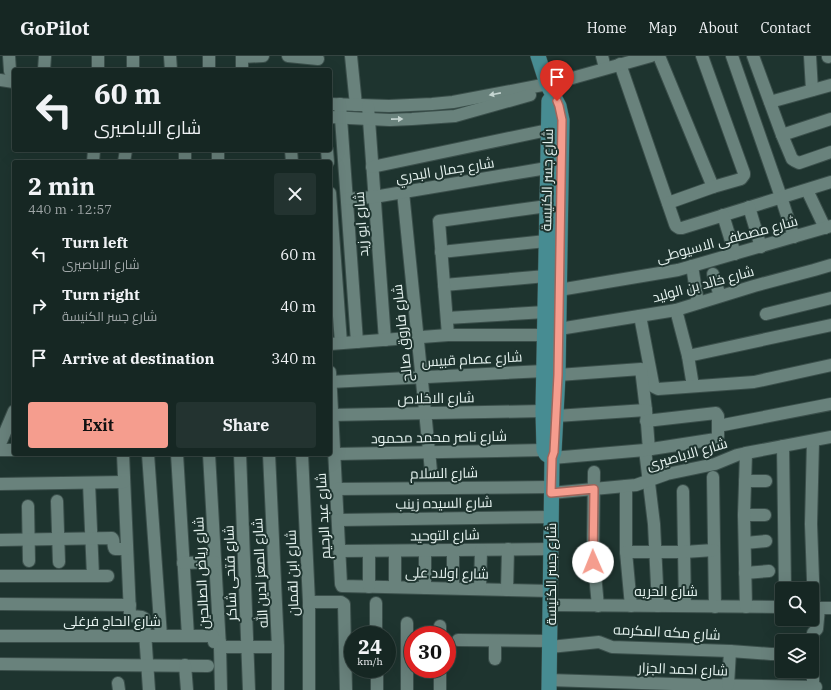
<!DOCTYPE html>
<meta charset="utf-8">
<style>
body{margin:0;font-family:"IBM Plex Serif",Cairo,serif;background:#233330;color:#f1f3f6;height:100vh;display:flex;flex-direction:column;font-size:15px;white-space:nowrap}
*{box-sizing:border-box;margin:0}
p{font-size:13px;color:#9ea5a6}
.icon{flex:none;width:22px;height:22px;fill:none;stroke:currentColor;stroke-width:2;stroke-linecap:round;stroke-linejoin:round}
.map{position:relative;flex:1;overflow:hidden}
.drawer{position:absolute;left:12px;top:104px;width:320px;height:296px;display:flex;flex-direction:column;background:#162723;border-radius:4px;box-shadow:0 4px 16px #0002,0 0 0 1px #354441}
.drawer>*{flex:none}
.guide{position:absolute;left:12px;top:12px;width:320px;height:84px;border-radius:4px;box-shadow:0 4px 16px #0002,0 0 0 1px #354441;background:#162723;color:#f1f3f6;overflow:hidden}
.fabs{position:absolute;left:775px;top:526px;display:grid;gap:8px}
.fabs a{display:grid;place-items:center;width:44px;height:44px;border-radius:4px;background:#162723;box-shadow:0 4px 16px #0002,0 0 0 1px #354441;font-size:20px}
.speed{position:absolute;left:344px;top:570px;display:flex;gap:8px;font-size:20px;font-weight:700;text-align:center}
.speed>*{display:grid;place-content:center;width:52px;height:52px;border-radius:50%;background:#162723;box-shadow:0 4px 16px #0002,0 0 0 1px #354441;line-height:1}
.speed small{font-size:10px;font-weight:400}
.speed .limit{border:6px solid #d22;background:#fff;color:#111}
.pin{position:absolute;display:grid;place-items:center;width:34px;height:34px;color:#fff;margin:-41px -17px;border-radius:50% 50% 50% 0;rotate:-45deg;box-shadow:0 0 4px #0007}
.pin .icon{rotate:45deg}
.me{position:absolute;width:44px;margin:-22px;rotate:359deg;stroke-linejoin:round;filter:drop-shadow(0 0 3px #0008)}
.turn{display:flex;align-items:center;gap:14px;height:84px;padding:0 16px;font-size:18px}
.turn .icon{width:52px;height:52px;stroke-width:2.5}
.turn b{display:block;font-size:28px;line-height:34px}
.round{display:grid;place-items:center;flex:none;width:42px;height:42px;border-radius:4px;background:#233330}
.summary{display:flex;align-items:center;justify-content:space-between;height:68px;padding:0 16px}
h1{font-size:24px;font-weight:800;line-height:30px}
.action{display:flex;gap:8px;margin-top:auto;padding:8px 16px}
.action a{flex:1;height:46px;border-radius:4px;background:#f59d8e;color:#111;font-size:16px;font-weight:800;line-height:46px;text-align:center}
.action a+a{background:#233330;color:#f1f3f6}
ul{padding:0;list-style:none}
li{display:flex;align-items:center;gap:12px;height:52px;padding:0 16px}
li div{flex:1}
li b{display:block;font-size:15px}
li em{font-style:normal}
header{display:flex;align-items:center;gap:24px;box-sizing:border-box;height:56px;padding:0 20px;background:#162723;border-bottom:1px solid #354441}
header strong{font-size:19px}
nav{display:flex;gap:22px;margin-inline-start:auto;font-size:14px}
.map>svg:first-child{display:block}
.lines{fill:none;stroke-linecap:round;stroke-linejoin:round}
.minor-casing{stroke:#3b4f4b;stroke-width:14}
.major-casing{stroke:#3b4f4b;stroke-width:16}
.minor{stroke:#69827c;stroke-width:12}
.major{stroke:#478c92;stroke-width:15}
.oneway{fill:#c6d6d2}
.route-casing{stroke:#9f665c;stroke-width:10}
.route{stroke:#f59d8e;stroke-width:7}
.labels{text-anchor:middle;stroke-width:4;stroke-linejoin:round;paint-order:stroke}
.street-label{font-size:14px;fill:#e5f2ef;stroke:#1e342f}
</style>
<header>
<strong>GoPilot</strong>
<nav><a>Home</a><a>Map</a><a>About</a><a>Contact</a></nav>
</header>
<div class="map">
<svg width="831" height="634" viewBox="0 0 831 634">
<rect width="100%" height="100%" fill="#1e342f"/>
<g class="lines">
<g class="minor-casing">
<g id="minor">
<polyline points="9,0 10,15"/>
<polyline points="133,0 133,14"/>
<polyline points="170,0 171,14"/>
<polyline points="209,0 209,14"/>
<polyline points="242,0 242,14"/>
<polyline points="288,0 318,3"/>
<polyline points="351,0 356,49"/>
<polyline points="602,0 605,12"/>
<polyline points="659,0 713,131"/>
<polyline points="732,0 781,141 794,181"/>
<polyline points="753,0 782,79 792,103 795,105 799,107 831,96"/>
<polyline points="810,0 812,34"/>
<polyline points="242,1 263,0"/>
<polyline points="828,1 831,0"/>
<polyline points="620,8 675,168 676,170 679,172 682,172 831,126"/>
<polyline points="44,14 45,0"/>
<polyline points="98,14 98,0"/>
<polyline points="0,24 14,26"/>
<polyline points="770,46 831,29"/>
<polyline points="330,48 389,50 432,48 453,46 558,26 651,0"/>
<polyline points="340,48 357,286"/>
<polyline points="368,50 385,284"/>
<polyline points="330,61 369,63 390,64 412,63 455,60 530,39"/>
<polyline points="782,79 831,63"/>
<polyline points="185,94 185,106"/>
<polyline points="291,94 292,106"/>
<polyline points="327,94 328,106"/>
<polyline points="93,106 94,94"/>
<polyline points="124,106 126,94"/>
<polyline points="218,106 218,94"/>
<polyline points="372,111 548,74"/>
<polyline points="807,134 825,172"/>
<polyline points="403,136 431,415"/>
<polyline points="330,137 341,287"/>
<polyline points="347,143 374,141 547,112"/>
<polyline points="668,147 713,131 741,123 744,119 744,117 702,0"/>
<polyline points="749,151 761,191"/>
<polyline points="723,159 735,198"/>
<polyline points="441,196 546,185"/>
<polyline points="692,210 698,247"/>
<polyline points="713,218 720,240"/>
<polyline points="444,229 546,220"/>
<polyline points="559,234 678,214 831,170"/>
<polyline points="676,254 688,300 693,330"/>
<polyline points="766,258 831,242"/>
<polyline points="640,260 653,328 654,331 658,333 754,326 831,309"/>
<polyline points="447,262 545,256"/>
<polyline points="559,273 676,254 754,230 814,214 831,209"/>
<polyline points="448,279 439,165 547,150"/>
<polyline points="330,288 448,279 544,279"/>
<polyline points="688,300 831,269"/>
<polyline points="330,316 341,528 342,530 551,535"/>
<polyline points="558,319 641,313 646,354 649,394"/>
<polyline points="330,326 544,315"/>
<polyline points="330,359 543,355"/>
<polyline points="556,360 646,354"/>
<polyline points="718,370 831,348"/>
<polyline points="813,385 811,468 814,552"/>
<polyline points="0,388 14,355"/>
<polyline points="783,390 785,533"/>
<polyline points="0,394 14,394"/>
<polyline points="645,394 654,468 658,550"/>
<polyline points="123,398 130,558 132,560 142,561 144,562 149,634"/>
<polyline points="148,398 161,580"/>
<polyline points="177,398 188,580"/>
<polyline points="209,398 220,591 221,634"/>
<polyline points="240,398 249,634"/>
<polyline points="269,398 278,591 278,634"/>
<polyline points="302,398 309,546 309,634"/>
<polyline points="335,398 544,394"/>
<polyline points="552,402 645,394 716,383 718,381 718,360 716,357 646,365"/>
<polyline points="594,416 593,497 598,550"/>
<polyline points="713,421 715,551"/>
<polyline points="745,425 766,425"/>
<polyline points="89,427 93,520"/>
<polyline points="0,428 124,426"/>
<polyline points="626,430 626,496 631,550"/>
<polyline points="336,433 551,431"/>
<polyline points="683,435 685,550"/>
<polyline points="551,437 636,429 667,418 715,408 737,399 746,397 831,381"/>
<polyline points="57,445 59,506"/>
<polyline points="28,450 29,505"/>
<polyline points="744,459 765,459"/>
<polyline points="338,464 551,461"/>
<path d="M0,484L112,482C115,484 112,490 115,493H127"/>
<polyline points="745,487 766,485"/>
<polyline points="425,494 425,532"/>
<polyline points="453,494 453,532"/>
<polyline points="340,495 551,493"/>
<polyline points="626,496 684,496 714,494"/>
<polyline points="183,507 215,506"/>
<polyline points="745,517 769,515"/>
<polyline points="0,520 108,520"/>
<polyline points="369,531 369,495"/>
<polyline points="395,531 395,495"/>
<polyline points="480,533 481,494"/>
<polyline points="507,534 508,493"/>
<polyline points="309,546 341,546 344,548 346,634"/>
<polyline points="376,547 376,579"/>
<polyline points="0,548 130,549"/>
<polyline points="551,549 782,551"/>
<polyline points="746,551 744,459 746,397"/>
<polyline points="812,552 831,552"/>
<polyline points="407,567 407,634"/>
<polyline points="440,570 440,579"/>
<polyline points="0,580 213,580 214,586 220,586"/>
<polyline points="458,584 550,585"/>
<polyline points="220,591 278,591"/>
<polyline points="550,591 599,586 612,591 730,595 771,598 782,598"/>
<polyline points="495,603 495,585"/>
<polyline points="0,608 208,610"/>
<polyline points="185,609 187,634"/>
<polyline points="377,613 377,634"/>
<polyline points="440,613 440,634"/>
<polyline points="549,624 703,629 816,631"/>
<polyline points="118,627 119,634"/>
<polyline points="728,629 730,595"/>
<polyline points="813,631 813,577 817,573 819,552"/>
</g>
</g>
<g class="major-casing">
<g id="major">
<polyline points="538,0 547,28 559,50 562,64 558,319 554,396 552,402 549,634"/>
<polyline points="552,402 546,398 544,394 543,355 549,45 553,41"/>
</g>
</g>
<use href="#minor" class="minor"/>
<use href="#major" class="major"/>
</g>
<defs><path id="oneway-solid" d="M-6-.8H1V-3.2L6.5 0L1 3.2V.8H-6Z"/></defs>
<g class="oneway">
<use href="#oneway-solid" transform="translate(495 38) rotate(169)"/>
<use href="#oneway-solid" transform="translate(397 63) rotate(-1)"/>
</g>
<g class="lines">
<g class="route-casing">
<polyline id="route" points="557,45 559,50 562,64 558,319 554,396 552,402 551,437 594,433 593,506"/>
</g>
<use href="#route" class="route"/>
</g>
<g class="labels">
<g class="street-label">
<text transform="translate(445 114) rotate(-9)" y="5">شارع جمال البدري</text>
<text transform="translate(547 124) rotate(-89)" y="5">شارع جسر الكنيسة</text>
<text transform="translate(361 168) rotate(-94)" y="5">شارع ابو زيد</text>
<text transform="translate(727 183) rotate(-15)" y="5">شارع مصطفى الاسيوطى</text>
<text transform="translate(703 228) rotate(-15)" y="5">شارع خالد بن الوليد</text>
<text transform="translate(402 277) rotate(-96)" y="5">شارع فاروق صالح</text>
<text transform="translate(472 303) rotate(-3)" y="5">شارع عصام قبيس</text>
<text transform="translate(436 342) rotate(-1)" y="5">شارع الاخلاص</text>
<text transform="translate(439 381) rotate(-1)" y="5">شارع ناصر محمد محمود</text>
<text transform="translate(687 398) rotate(-16)" y="5">شارع الاباصيرى</text>
<text transform="translate(444 417) rotate(-1)" y="5">شارع السلام</text>
<text transform="translate(444 447) rotate(-1)" y="5">شارع السيده زينب</text>
<text transform="translate(323 460) rotate(-93)" y="5">شارع عبد الرحيم</text>
<text transform="translate(445 479) rotate(-1)" y="5">شارع التوحيد</text>
<text transform="translate(201 517) rotate(-93)" y="5">شارع رياض الصالحين</text>
<text transform="translate(230 517) rotate(-92)" y="5">شارع فتحى شاكر</text>
<text transform="translate(260 517) rotate(-93)" y="5">شارع المعز لدين الله</text>
<text transform="translate(292 517) rotate(-92)" y="5">شارع ابن لقمان</text>
<text transform="translate(447 517) rotate(1)" y="5">شارع اولاد على</text>
<text transform="translate(551 518) rotate(-90)" y="5">شارع جسر الكنيسة</text>
<text x="666" y="540">شارع الحريه</text>
<text x="112" y="570">شارع الحاج فرغلى</text>
<text transform="translate(667 576) rotate(3)" y="5">شارع مكه المكرمه</text>
<text transform="translate(683 613) rotate(2)" y="5">شارع احمد الجزار</text>
</g>
</g>
</svg>
<div class="fabs">
<a><svg class="icon" aria-label="search" viewBox="0 0 24 24"><circle cx="10" cy="10" r="6"/><path d="M15 15l6 6"/></svg></a>
<a><svg class="icon" aria-label="layers" viewBox="0 0 24 24"><path d="M12 4l9 5-9 5-9-5zM3 14l9 5 9-5"/></svg></a>
</div>
<div class="speed"><div>24<small>km/h</small></div><div class="limit">30</div></div>
<div class="pin" style="left:557px;top:45px;background:#d93025"><svg class="icon" aria-label="arrive" viewBox="0 0 24 24"><path d="M6 21V4h12l-3 4 3 4H6"/></svg></div>
<svg class="me" style="left:593px;top:506px" viewBox="-20 -20 40 40"><circle r="19" fill="#fff"/><path d="M0-13L10 11 0 6-10 11z" fill="#f59d8e"/></svg>
<div class="guide">
<div class="turn"><svg class="icon" aria-label="left" viewBox="0 0 24 24"><path d="M17 20v-9H6M10 6l-5 5 5 5"/></svg><div><b>60 m</b>شارع الاباصيرى</div></div>
</div>
<section class="drawer">
<div class="summary"><div><h1>2 min</h1><p>440 m · 12:57</p></div><a class="round"><svg class="icon" aria-label="close" viewBox="0 0 24 24"><path d="M6 6l12 12M18 6L6 18"/></svg></a></div>
<ul>
<li><svg class="icon" aria-label="left" viewBox="0 0 24 24"><path d="M17 20v-9H6M10 6l-5 5 5 5"/></svg><div><b>Turn left</b><p>شارع الاباصيرى</p></div><em>60 m</em></li>
<li><svg class="icon" aria-label="right" viewBox="0 0 24 24"><path d="M7 20v-9h11M14 6l5 5-5 5"/></svg><div><b>Turn right</b><p>شارع جسر الكنيسة</p></div><em>40 m</em></li>
<li><svg class="icon" aria-label="arrive" viewBox="0 0 24 24"><path d="M6 21V4h12l-3 4 3 4H6"/></svg><div><b>Arrive at destination</b></div><em>340 m</em></li>
</ul>
<div class="action"><a>Exit</a><a>Share</a></div>
</section>
</div>
